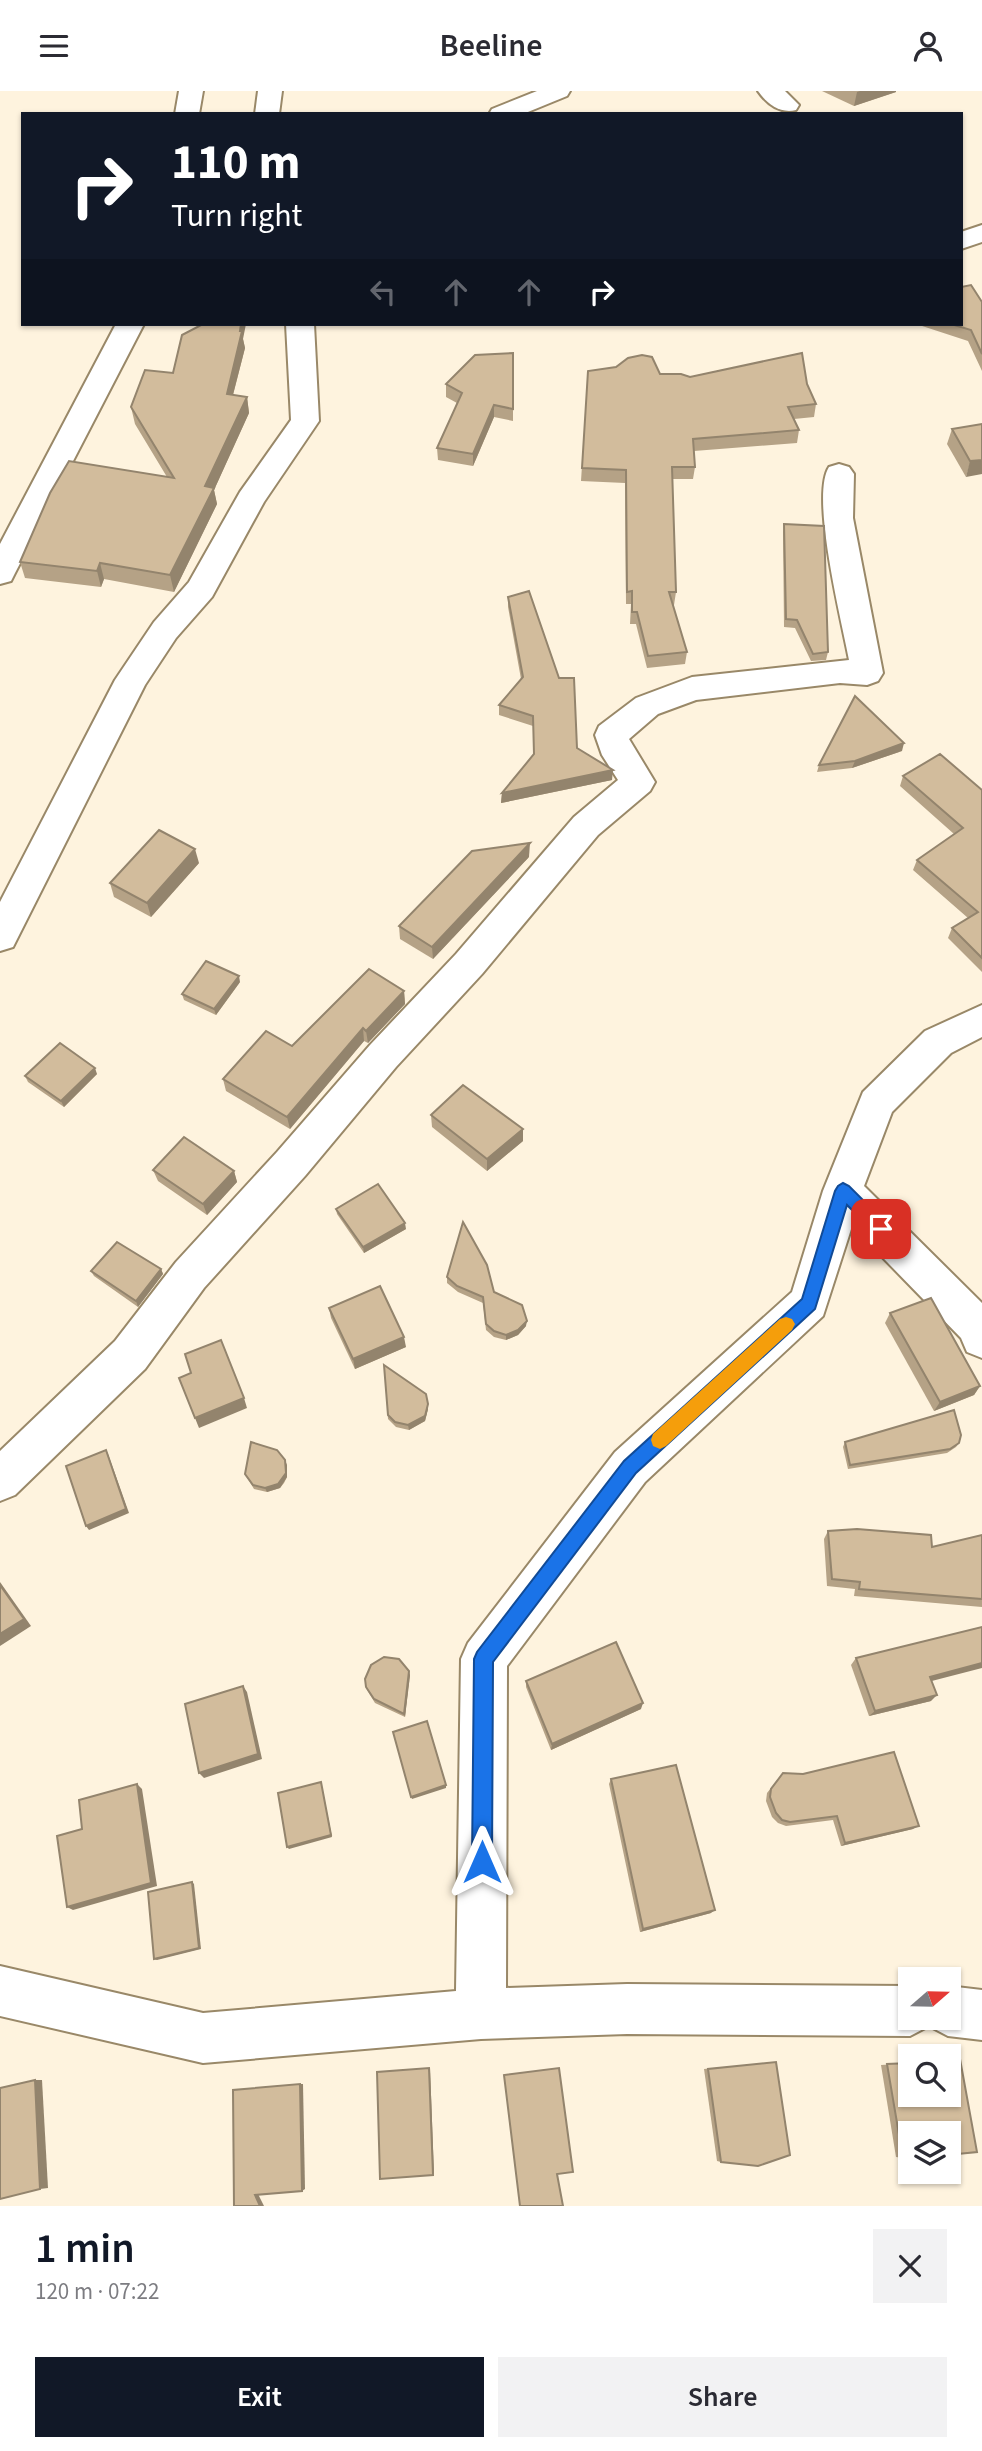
<!DOCTYPE html>
<meta charset="utf-8">
<style>
body{margin:0;font-family:"Source Sans 3",sans-serif;background:#f2f2f3;color:#2b2b33;height:100vh;display:flex;flex-direction:column;font-size:26px;white-space:nowrap}
*{box-sizing:border-box;margin:0}
p{font-size:23px;color:#7c7c81}
.icon{flex:none;width:38px;height:38px;fill:none;stroke:currentColor;stroke-width:2;stroke-linecap:round;stroke-linejoin:round}
.map{position:relative;height:2115px;overflow:hidden}
.side{display:flex;flex-direction:column;background:#fff;flex:1}
.side>*{flex:none}
.guide{position:absolute;left:21px;top:21px;width:942px;height:214px;border-radius:0px;box-shadow:0 2px 5px #0004;background:#111827;color:#fff;overflow:hidden}
.needle{width:46px;rotate:70deg}
.controls{position:absolute;left:898px;top:1876px;display:grid;gap:14px}
.controls a{display:grid;place-items:center;width:63px;height:63px;border-radius:0px;background:#fff;box-shadow:0 2px 5px #0004;font-size:35px}
.pin{position:absolute;display:grid;place-items:center;width:60px;height:60px;color:#fff;margin:-30px;border-radius:14px;box-shadow:0 4px 10px #0006}
.me{position:absolute;width:77px;margin:-38px;rotate:0deg;stroke-linejoin:round;filter:drop-shadow(0 0 5px #0008)}
.turn{display:flex;align-items:center;gap:24px;height:147px;padding:0 35px;font-size:32px}
.turn .icon{width:91px;height:91px;stroke-width:2.5}
.turn b{display:block;font-size:49px;line-height:60px}
.lanes{display:flex;align-items:center;height:66px;padding:0 35px;background:#0003;justify-content:center;gap:35px;direction:ltr}
.lanes .off{opacity:.35}
.round{display:grid;place-items:center;flex:none;width:74px;height:74px;border-radius:0px;background:#f2f2f3}
.summary{display:flex;align-items:center;justify-content:space-between;height:119px;padding:0 35px}
h1{font-size:42px;font-weight:600;line-height:52px;color:#111827}
.cta{display:flex;gap:14px;margin-top:auto;padding:14px 35px}
.cta a{flex:1;height:80px;border-radius:0px;background:#111827;color:#fff;font-size:28px;font-weight:600;line-height:80px;text-align:center}
.cta a+a{background:#f2f2f3;color:#2b2b33}
header{display:flex;justify-content:space-between;align-items:center;height:91px;padding:0 35px;background:#fff;font-size:32px;font-weight:600}
.map>svg:first-child{display:block}
.lines{fill:none;stroke-linecap:round;stroke-linejoin:round}
.minor-casing{stroke:#998868;stroke-width:4}
.minor{fill:#fff;fill-rule:evenodd}
.wall{fill:#b5a286}
.shaded-wall{fill:#93846d}
.building{fill:#d2bc9c;stroke:#93846d;stroke-width:2}
.route{fill:#1a73e8;stroke:#114b97;stroke-width:2}
.slow{fill:#f59e0b}
</style>
<header><svg class="icon" aria-label="menu" viewBox="0 0 24 24"><path d="M4 6h16M4 12h16M4 18h16"/></svg>Beeline<svg class="icon" aria-label="person" viewBox="0 0 24 24"><circle cx="12" cy="8" r="4"/><path d="M4 21q1-7 8-7t8 7"/></svg></header>
<div class="map">
<svg width="982" height="2115" viewBox="0 0 982 2115">
<rect width="100%" height="100%" fill="#fef3de"/>
<g class="lines">
<g class="minor-casing">
<g id="minor">
<polygon points="179,0 203,0 199,23 175,23"/>
<polygon points="258,0 282,0 279,23 255,23"/>
<polygon points="537,0 570,0 567,5 523,23 489,23 492,18"/>
<path d="M758,0H785L799,14L796,19C780,23 767,13 758,0Z"/>
<polygon points="982,134 982,151 961,158 961,141"/>
<polygon points="116,233 144,233 15,482 11,490 0,493 0,453"/>
<polygon points="286,233 314,233 319,330 264,411 212,506 176,547 145,594 13,856 0,860 0,811 115,589 154,531 189,491 240,401 291,329"/>
<path d="M839,373L849,376L854,383L853,427L883,582L878,590L867,594L840,592L696,609L658,623L629,648L655,691L650,700L598,744L482,883L396,976L305,1085L204,1197L145,1278L15,1404L0,1410V1360L115,1250L176,1171L277,1061L370,954L456,863L574,726L618,689L602,664L595,644L599,635L636,607L692,586L849,569C842,531 810,405 829,376Z"/>
<polygon points="982,914 982,946 951,962 892,1021 864,1095 982,1212 982,1267 967,1261 961,1247 852,1135 823,1225 645,1391 507,1575 506,1897 627,1893 910,1895 910,1927 948,1927 948,1895 982,1899 982,1949 948,1945 929,1935 910,1945 627,1943 481,1948 203,1972 0,1925 0,1875 203,1922 456,1900 461,1568 468,1552 615,1361 792,1201 823,1100 863,1001 925,940"/>
</g>
</g>
<use href="#minor" class="minor"/>
</g>
<g class="wall">
<polygon points="822,0 896,0 896,1 854,15"/>
<polygon points="982,211 982,280 968,250 916,233 961,233"/>
<polygon points="243,248 245,257 233,304 247,306 249,322 214,399 217,413 174,501 104,488 101,496 25,487 20,471 167,386 135,333 131,316 173,282"/>
<polygon points="513,262 513,330 494,326 473,375 438,369 437,357 457,312 446,306 446,293"/>
<polygon points="588,280 807,293 816,313 814,326 794,328 799,339 797,352 694,360 695,376 693,388 672,388 676,501 674,514 672,514 687,561 685,573 647,577 636,533 630,533 631,513 626,513 625,392 581,390"/>
<polygon points="982,333 966,386 947,353 952,338"/>
<polygon points="784,433 828,561 826,569 811,570 795,537 784,536 783,441"/>
<polygon points="508,506 577,657 612,689 501,712 502,702 533,664 533,635 499,624 499,614 521,588 508,516"/>
<polygon points="902,660 852,677 817,681 819,674"/>
<polygon points="903,685 982,699 982,881 948,847 952,837 968,827 913,779 917,769 954,743 900,695"/>
<polygon points="529,766 433,868 400,848 399,835"/>
<polygon points="199,772 151,826 114,806 110,792"/>
<polygon points="240,891 216,924 184,909 182,903"/>
<polygon points="404,900 405,913 368,952 364,950 290,1038 226,1000 223,988 292,955"/>
<polygon points="97,983 64,1016 28,991 25,985"/>
<polygon points="431,1024 523,1038 523,1050 487,1080 432,1036"/>
<polygon points="153,1079 234,1080 237,1091 207,1124 158,1090"/>
<polygon points="336,1118 406,1138 364,1162 337,1123"/>
<polygon points="161,1178 163,1183 138,1216 94,1185 91,1180"/>
<polygon points="447,1186 494,1201 526,1235 518,1244 506,1249 494,1246 486,1239 483,1212 458,1201 447,1192"/>
<polygon points="329,1217 406,1256 355,1278 331,1227"/>
<polygon points="890,1222 980,1295 974,1304 934,1320 885,1232"/>
<polygon points="384,1274 428,1313 428,1318 425,1330 409,1339 396,1336 388,1328"/>
<polygon points="845,1351 959,1352 956,1356 947,1362 848,1378 843,1356"/>
<polygon points="287,1374 287,1386 284,1392 280,1397 267,1401 254,1398 245,1383"/>
<polygon points="828,1440 932,1456 982,1444 982,1516 854,1505 855,1498 827,1495 824,1448"/>
<polygon points="856,1567 932,1590 931,1610 869,1625 851,1574"/>
<polygon points="410,1584 405,1626 375,1612 367,1599 366,1596"/>
<polygon points="526,1590 641,1618 551,1659 526,1596"/>
<polygon points="783,1682 913,1738 841,1755 833,1729 786,1735 778,1732 772,1726 766,1710 767,1702"/>
<polygon points="611,1688 711,1822 640,1841 609,1693"/>
<polygon points="776,1971 721,2071 717,2070 704,1978"/>
<polygon points="910,1972 903,2067 896,2066 881,1974"/>
</g>
<g class="shaded-wall">
<polygon points="860,0 896,0 896,1 854,15 857,1"/>
<polygon points="241,233 246,233 243,248 245,257 229,319 227,303"/>
<polygon points="247,306 249,322 214,399 217,413 174,501 170,484 205,395"/>
<polygon points="494,314 494,326 473,375 473,363"/>
<polygon points="982,369 982,383 966,386 970,370"/>
<polygon points="100,472 104,488 101,496 97,480"/>
<polygon points="904,652 902,660 852,677 855,670"/>
<polygon points="613,679 612,689 501,712 502,702"/>
<polygon points="530,752 529,766 433,868 432,856"/>
<polygon points="195,758 199,772 151,826 147,812"/>
<polygon points="239,885 240,891 216,924 214,918"/>
<polygon points="404,900 405,913 368,952 366,940"/>
<polygon points="363,937 364,950 290,1038 287,1026"/>
<polygon points="95,977 97,983 64,1016 61,1010"/>
<polygon points="523,1038 523,1050 487,1080 487,1068"/>
<polygon points="234,1080 237,1091 207,1124 203,1113"/>
<polygon points="405,1132 406,1138 364,1162 363,1156"/>
<polygon points="161,1178 163,1183 138,1216 136,1210"/>
<polygon points="527,1230 526,1235 518,1244 506,1249 506,1244"/>
<polygon points="404,1246 406,1256 355,1278 353,1268"/>
<polygon points="980,1295 974,1304 934,1320 940,1311"/>
<polygon points="244,1307 247,1317 199,1337 195,1327"/>
<polygon points="428,1313 428,1318 425,1330 409,1339 408,1334"/>
<polygon points="106,1359 108,1363 129,1422 89,1439 86,1435"/>
<polygon points="285,1369 287,1374 287,1386 280,1397 267,1401 265,1397"/>
<polygon points="0,1491 31,1535 0,1555"/>
<polygon points="982,1572 982,1577 924,1592 930,1586"/>
<polygon points="409,1580 410,1584 405,1626 404,1623"/>
<polygon points="243,1595 247,1601 262,1668 204,1687 199,1682"/>
<polygon points="937,1604 931,1610 869,1625 875,1620"/>
<polygon points="643,1612 641,1618 551,1659 552,1653"/>
<polygon points="321,1691 332,1746 289,1758 287,1756"/>
<polygon points="137,1693 142,1698 157,1795 73,1819 67,1816"/>
<polygon points="446,1694 446,1697 412,1708 411,1706"/>
<polygon points="919,1735 913,1738 841,1755 845,1752"/>
<polygon points="192,1791 194,1793 201,1858 157,1869 154,1868"/>
<polygon points="715,1819 711,1822 640,1841 643,1838"/>
<polygon points="429,1977 430,1977 434,2082 433,2084"/>
<polygon points="35,1989 42,1989 48,2097 40,2098"/>
<polygon points="300,1993 303,1993 305,2098 302,2100"/>
<polygon points="258,2103 264,2115 260,2115 255,2104"/>
</g>
<g class="building">
<polygon points="971,194 982,211 982,263 971,239 951,233 961,233 961,196"/>
<polygon points="203,233 241,233 240,240 242,240 227,303 247,306 205,395 214,397 170,484 100,472 97,480 20,471 50,402 69,370 174,387 131,316 145,279 173,282 182,244"/>
<polygon points="513,262 513,318 494,314 473,363 437,357 462,302 446,293 475,264"/>
<polygon points="802,262 807,293 816,313 788,316 799,339 693,348 695,376 672,376 676,501 669,501 687,561 648,565 637,521 632,521 632,500 627,501 626,379 582,377 588,280 616,276 628,267 642,264 652,266 660,283 681,283 690,286"/>
<polygon points="982,333 982,369 970,370 952,338"/>
<polygon points="784,433 824,435 828,561 813,563 797,529 786,528"/>
<polygon points="529,500 559,587 574,587 577,657 613,679 502,702 534,663 533,625 499,614 523,586 508,506"/>
<polygon points="855,605 904,652 855,670 819,674"/>
<polygon points="940,663 982,699 982,867 952,837 978,821 917,769 963,737 903,685"/>
<polygon points="159,739 195,758 147,812 110,792"/>
<polygon points="530,752 432,856 399,835 472,760"/>
<polygon points="206,870 239,885 214,918 182,903"/>
<polygon points="369,878 404,900 366,940 363,937 287,1026 223,988 266,940 292,955"/>
<polygon points="60,952 95,977 61,1010 25,985"/>
<polygon points="463,994 523,1038 487,1068 431,1024"/>
<polygon points="184,1046 234,1080 203,1113 153,1079"/>
<polygon points="378,1093 405,1132 363,1156 336,1118"/>
<polygon points="463,1131 487,1174 494,1201 522,1214 527,1230 518,1239 506,1244 494,1240 486,1233 483,1206 457,1195 447,1186"/>
<polygon points="117,1151 161,1178 136,1210 91,1180"/>
<polygon points="380,1195 404,1246 353,1268 329,1217"/>
<polygon points="931,1207 980,1295 940,1311 890,1222"/>
<polygon points="221,1249 244,1307 195,1327 179,1287 191,1282 185,1263"/>
<polygon points="384,1274 426,1303 428,1313 425,1325 408,1334 395,1331 388,1324"/>
<polygon points="954,1319 961,1344 959,1352 950,1358 850,1374 845,1351"/>
<polygon points="251,1351 277,1359 285,1369 286,1382 278,1393 265,1397 253,1394 245,1383"/>
<polygon points="106,1359 126,1418 86,1435 66,1375"/>
<polygon points="857,1438 931,1444 932,1456 982,1444 982,1508 859,1498 860,1491 832,1488 828,1440"/>
<polygon points="0,1494 24,1528 0,1543"/>
<polygon points="982,1536 982,1572 930,1586 937,1604 875,1620 856,1567"/>
<polygon points="616,1551 643,1612 552,1653 526,1590"/>
<polygon points="384,1566 399,1568 409,1580 404,1623 374,1608 366,1596 365,1588 371,1574"/>
<polygon points="243,1595 258,1663 199,1682 185,1613"/>
<polygon points="427,1630 446,1694 411,1706 393,1641"/>
<polygon points="894,1661 919,1735 845,1752 837,1725 790,1731 782,1729 776,1722 770,1706 771,1698 783,1682 803,1683"/>
<polygon points="676,1674 715,1819 643,1838 611,1688"/>
<polygon points="321,1691 331,1744 287,1756 278,1702"/>
<polygon points="137,1693 151,1792 67,1816 57,1745 82,1738 79,1709"/>
<polygon points="192,1791 199,1857 154,1868 148,1801"/>
<polygon points="960,1968 977,2061 948,2064 948,2042 910,2042 910,2067 903,2067 887,1973 910,1972 910,2004 948,2004 948,1969"/>
<polygon points="776,1971 790,2064 758,2075 721,2071 708,1978"/>
<polygon points="429,1977 433,2084 380,2088 377,1981"/>
<polygon points="559,1977 573,2081 557,2083 563,2115 520,2115 504,1984"/>
<polygon points="35,1989 40,2098 0,2108 0,1997"/>
<polygon points="300,1993 302,2100 255,2104 260,2115 234,2115 233,1999"/>
</g>
<polygon class="route" points="843,1092 849,1095 887,1133 890,1138 887,1143 881,1145 876,1143 847,1114 815,1218 636,1382 493,1571 492,1771 489,1778 482,1781 475,1778 472,1771 474,1568 477,1561 624,1370 802,1208 835,1100 838,1095"/>
<polygon class="slow" points="786,1226 792,1228 795,1233 792,1239 666,1355 660,1358 653,1355 651,1349 653,1343 780,1228"/>
</svg>
<div class="controls">
<a><svg class="needle" viewBox="-14 -14 28 28"><path d="M0-13l5 13h-10z" fill="#e53935"/><path d="M0 13l5-13h-10z" fill="#7c7c81"/></svg></a>
<a><svg class="icon" aria-label="search" viewBox="0 0 24 24"><circle cx="10" cy="10" r="6"/><path d="M15 15l6 6"/></svg></a>
<a><svg class="icon" aria-label="layers" viewBox="0 0 24 24"><path d="M12 4l9 5-9 5-9-5zM3 14l9 5 9-5"/></svg></a>
</div>
<div class="pin" style="left:881px;top:1138px;background:#d93025"><svg class="icon" aria-label="arrive" viewBox="0 0 24 24"><path d="M6 21V4h12l-3 4 3 4H6"/></svg></div>
<svg class="me" style="left:482px;top:1771px" viewBox="-20 -20 40 40"><path d="M0-17L14 15 0 8-14 15z" fill="#1a73e8" stroke="#fff" stroke-width="4"/></svg>
<div class="guide">
<div class="turn"><svg class="icon" aria-label="right" viewBox="0 0 24 24"><path d="M7 20v-9h11M14 6l5 5-5 5"/></svg><div><b>110 m</b>Turn right</div></div>
<div class="lanes"><svg class="icon off" aria-label="left" viewBox="0 0 24 24"><path d="M17 20v-9H6M10 6l-5 5 5 5"/></svg><svg class="icon off" aria-label="ahead" viewBox="0 0 24 24"><path d="M12 20V5M6 11l6-6 6 6"/></svg><svg class="icon off" aria-label="ahead" viewBox="0 0 24 24"><path d="M12 20V5M6 11l6-6 6 6"/></svg><svg class="icon" aria-label="right" viewBox="0 0 24 24"><path d="M7 20v-9h11M14 6l5 5-5 5"/></svg></div>
</div>
</div>
<section class="side">
<div class="summary"><div><h1>1 min</h1><p>120 m · 07:22</p></div><a class="round"><svg class="icon" aria-label="close" viewBox="0 0 24 24"><path d="M6 6l12 12M18 6L6 18"/></svg></a></div>
<div class="cta"><a>Exit</a><a>Share</a></div>
</section>
